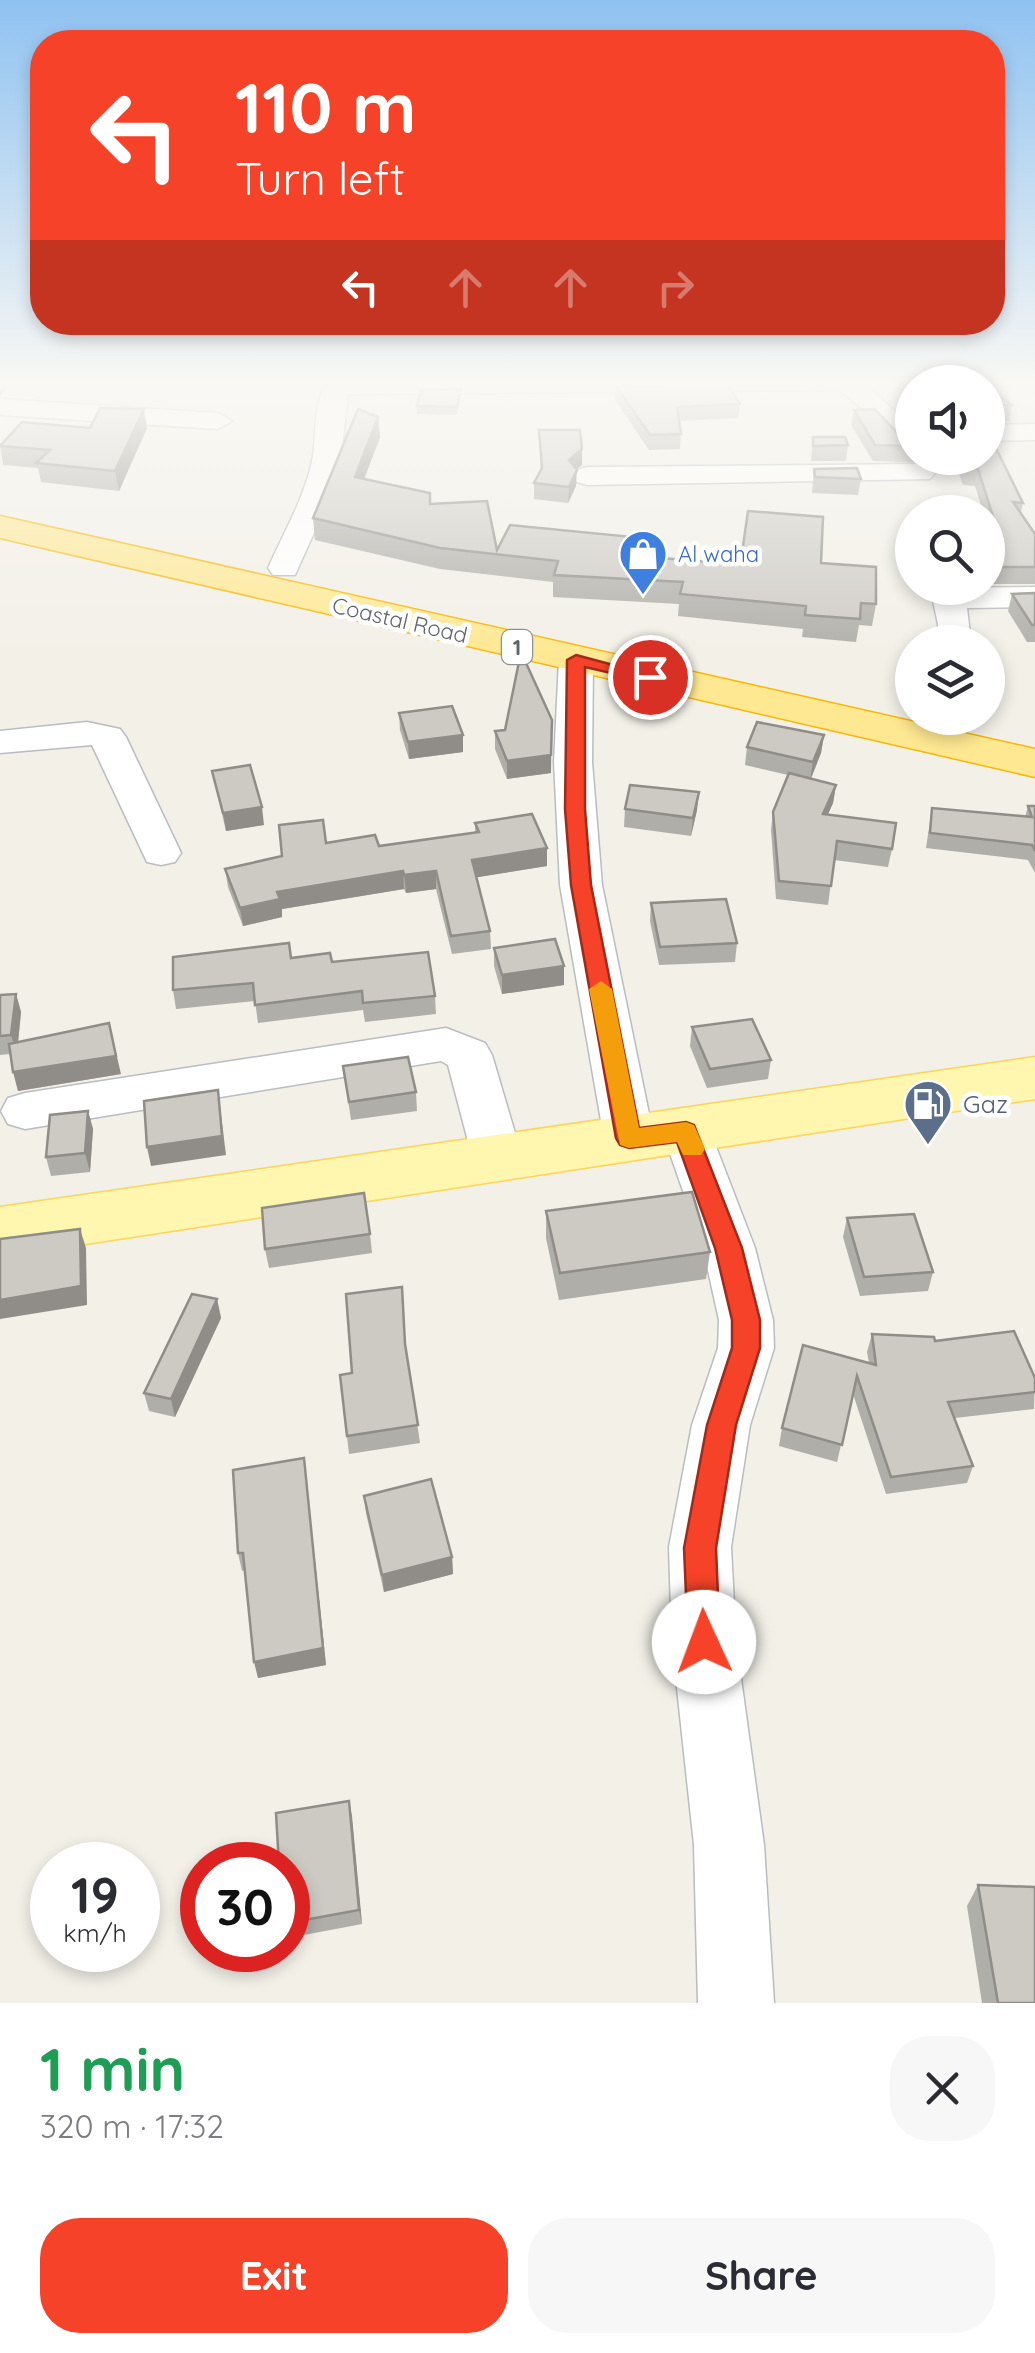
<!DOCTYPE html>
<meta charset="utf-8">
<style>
body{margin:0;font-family:Quicksand,sans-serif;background:#f7f7f7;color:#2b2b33;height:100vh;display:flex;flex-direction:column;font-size:38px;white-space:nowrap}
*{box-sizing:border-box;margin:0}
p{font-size:32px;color:#7c7c81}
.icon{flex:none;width:55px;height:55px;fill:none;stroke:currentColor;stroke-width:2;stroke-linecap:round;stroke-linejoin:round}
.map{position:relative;height:2003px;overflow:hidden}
.side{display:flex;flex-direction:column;background:#fff;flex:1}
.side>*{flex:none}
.banner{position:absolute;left:30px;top:30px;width:975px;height:305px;border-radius:40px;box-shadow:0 5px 15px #0003;background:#f64228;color:#fff;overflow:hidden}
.tools{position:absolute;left:895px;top:365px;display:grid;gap:20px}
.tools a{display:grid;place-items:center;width:110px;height:110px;border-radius:50%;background:#fff;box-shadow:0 5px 15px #0003;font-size:50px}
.speed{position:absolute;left:30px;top:1842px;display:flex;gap:20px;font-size:50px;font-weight:700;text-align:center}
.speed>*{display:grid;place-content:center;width:130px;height:130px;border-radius:50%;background:#fff;box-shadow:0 5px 15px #0003;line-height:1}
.speed small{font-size:25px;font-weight:400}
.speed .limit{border:15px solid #d22;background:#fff;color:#111}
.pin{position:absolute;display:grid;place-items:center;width:85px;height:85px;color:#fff;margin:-42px;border:5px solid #fff;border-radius:50%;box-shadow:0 2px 10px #0007}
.me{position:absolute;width:110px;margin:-55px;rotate:358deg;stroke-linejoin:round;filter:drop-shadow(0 0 8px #0008)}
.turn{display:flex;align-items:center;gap:35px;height:210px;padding:0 40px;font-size:45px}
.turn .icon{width:130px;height:130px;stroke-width:2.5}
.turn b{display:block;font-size:70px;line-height:85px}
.lanes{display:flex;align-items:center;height:95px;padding:0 40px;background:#0003;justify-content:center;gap:50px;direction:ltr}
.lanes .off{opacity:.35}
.round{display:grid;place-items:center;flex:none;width:105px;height:105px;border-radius:40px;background:#f7f7f7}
.overview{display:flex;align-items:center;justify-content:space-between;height:170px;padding:0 40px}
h1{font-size:60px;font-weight:700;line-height:75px;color:#1e9e55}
.action{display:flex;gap:20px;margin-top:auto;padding:20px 40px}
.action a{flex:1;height:115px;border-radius:40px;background:#f64228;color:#fff;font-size:40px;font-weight:700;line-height:115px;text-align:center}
.action a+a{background:#f7f7f7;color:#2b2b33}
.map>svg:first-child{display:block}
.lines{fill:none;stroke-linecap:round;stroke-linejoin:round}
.minor-casing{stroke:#b9bcc1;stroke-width:3}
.major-casing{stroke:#fcd556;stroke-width:3}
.highway-casing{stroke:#f9b700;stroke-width:3}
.minor{fill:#fff;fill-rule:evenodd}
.major{fill:#fff6af;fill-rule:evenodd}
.highway{fill:#ffe891;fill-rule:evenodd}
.wall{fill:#b0aea9}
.shaded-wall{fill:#908d89}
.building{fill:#cdcac4;stroke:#908d89;stroke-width:2.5}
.route{fill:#f64228;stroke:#a02b1a;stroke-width:2.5}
.slow{fill:#f59e0b}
.labels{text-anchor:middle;stroke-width:9;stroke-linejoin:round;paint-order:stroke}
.far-shop-label{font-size:22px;fill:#366cbe;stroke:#fff;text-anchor:start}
.far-street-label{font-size:22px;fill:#5e6269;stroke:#fff}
.shield{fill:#fff;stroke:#8e9196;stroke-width:2.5}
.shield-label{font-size:22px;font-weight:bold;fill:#5e6269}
.service-label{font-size:25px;fill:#4e5e75;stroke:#fff;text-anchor:start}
</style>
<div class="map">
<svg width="1035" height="2003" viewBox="0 0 1035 2003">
<rect width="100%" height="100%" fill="#f2f0e7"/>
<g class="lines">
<g class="minor-casing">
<g id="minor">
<path d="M331,381H862L912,427V454L902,452L891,436L841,390L348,394L341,458L333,491L295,575H273L268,568C284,532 306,495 313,456C317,432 312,397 331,381Z"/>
<polygon points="0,399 218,413 232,421 218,429 0,415"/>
<polygon points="1035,424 1035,440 988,441 988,425"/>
<polygon points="920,464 930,467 935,473 930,479 587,485 577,482 572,476 577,470 587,467"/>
<polygon points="1035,587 1035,607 967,608 971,642 937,642 938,624 930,588"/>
<polygon points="576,650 588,653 593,660 592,762 602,885 654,1138 646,1151 629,1156 612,1151 604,1138 560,885 554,762 559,660 564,653"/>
<polygon points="932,718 968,718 958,750 945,753 932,750 926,742"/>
<polygon points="87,722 120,729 126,737 181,853 175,862 161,865 147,862 92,745 0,753 0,731"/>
<polygon points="446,1028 485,1043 492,1055 523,1160 516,1173 498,1179 480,1173 473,1160 448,1065 441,1061 25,1129 8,1124 1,1111 8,1098 25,1093"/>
<polygon points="686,1113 703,1118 710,1131 755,1248 773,1320 774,1348 750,1425 731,1547 736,1642 764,1845 774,2003 698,2003 694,1845 672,1642 669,1547 692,1425 718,1348 719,1320 703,1248 662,1131 669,1118"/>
</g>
</g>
<g class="major-casing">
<polygon id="major" points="1035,1057 1035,1099 0,1257 0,1207"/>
</g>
<g class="highway-casing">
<polygon id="highway" points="0,516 1035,749 1035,777 0,538"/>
</g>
<use href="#minor" class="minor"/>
<use href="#major" class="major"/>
<use href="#highway" class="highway"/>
</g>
<g class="wall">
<polygon points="888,381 980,381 912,382 912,406"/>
<polygon points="616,386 740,404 738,418 679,421 681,434 680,449 649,450 615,400"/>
<polygon points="988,387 1012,405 1009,421 988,421"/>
<polygon points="461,389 457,415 417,414 417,406"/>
<polygon points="854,410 912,446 912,458 988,458 1023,503 1021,513 1035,534 1035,584 990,584 988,579 988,546 993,546 988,528 988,512 983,512 975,486 963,485 955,462 935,463 934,460 934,463 873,461 851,425"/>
<polygon points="378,417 380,437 364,479 430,504 497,550 652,557 720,563 741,560 821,563 876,604 872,626 859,625 856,642 802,637 803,629 678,616 679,604 553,597 553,582 440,569 315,540 313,518"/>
<polygon points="90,428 147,428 119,491 41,482 38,468 3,465 0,444"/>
<polygon points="539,430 582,449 582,465 576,469 576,486 568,503 534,499 534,483 541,470"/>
<polygon points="813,437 848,445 846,461 811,461"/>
<polygon points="814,469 861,479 858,495 812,493"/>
<polygon points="1035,593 1035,642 1027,642 1008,611 1012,594"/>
<polygon points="399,713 463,735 463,752 409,759 400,730"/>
<polygon points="552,720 551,773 507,779 495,749 495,731"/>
<polygon points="824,735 821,753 811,779 836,785 833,803 828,814 892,849 888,867 834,860 828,905 776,899 771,830 773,812 788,775 745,765 747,747"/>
<polygon points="212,771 264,825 226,831"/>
<polygon points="1028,806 1035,806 1035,873 1028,860 926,848 932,808 1025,817"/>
<polygon points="625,809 697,810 691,836 624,827"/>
<polygon points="475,823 547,866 477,877 490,931 491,949 452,954 436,889 406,893 404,889 282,909 282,917 243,926 228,887 225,869 282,856 326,843 379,846 475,833"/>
<polygon points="651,903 737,943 735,962 659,965 650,921"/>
<polygon points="494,948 564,966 564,985 502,994 494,966"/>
<polygon points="291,958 332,962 435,996 436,1014 365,1022 363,1010 258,1023 255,1001 176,1009 173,990"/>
<polygon points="16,994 21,1012 18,1042 121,1074 18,1091 10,1054 0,1055 0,995"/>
<polygon points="692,1027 771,1060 768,1079 707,1088 690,1046"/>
<polygon points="343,1066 416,1092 417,1111 351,1120"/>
<polygon points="88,1111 93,1129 90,1172 51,1176 46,1157"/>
<polygon points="546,1211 710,1252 706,1279 559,1300 546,1238"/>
<polygon points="847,1218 933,1272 928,1291 860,1296 843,1237"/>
<polygon points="370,1234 372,1253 269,1268 265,1249"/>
<polygon points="217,1299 221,1318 175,1417 149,1411 144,1393"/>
<polygon points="872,1334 935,1341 1035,1378 1034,1409 955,1418 973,1466 967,1483 886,1494 853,1394 837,1462 779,1446 782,1428 869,1363 867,1352"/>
<polygon points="406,1348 420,1443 349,1454 340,1375 352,1373"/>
<polygon points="304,1458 326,1665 258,1678 245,1570 242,1571 238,1553"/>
<polygon points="364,1496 452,1557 453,1574 384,1592 366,1513"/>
<polygon points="349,1801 362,1924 288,1938 288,1865"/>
<polygon points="978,1885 1035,2003 982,2003 967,1906"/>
</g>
<g class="shaded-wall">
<polygon points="0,381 14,381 0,396"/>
<polygon points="144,409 147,428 119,491 115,471"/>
<polygon points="378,417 380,437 357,498 355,477"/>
<polygon points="582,449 582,465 568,476 569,460"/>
<polygon points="577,470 576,486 568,503 569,487"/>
<polygon points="463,735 463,752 409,759 408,742"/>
<polygon points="824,735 821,753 810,780 813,762"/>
<polygon points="551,755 551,773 507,779 507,761"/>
<polygon points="836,785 833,803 820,832 823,814"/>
<polygon points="699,792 697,810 691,836 693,818"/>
<polygon points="262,807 264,825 226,831 223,813"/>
<polygon points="547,848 547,866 473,878 472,860"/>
<polygon points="403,871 404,889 282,909 282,917 243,926 240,908 277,892"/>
<polygon points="436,871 436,889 406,893 404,875"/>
<polygon points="564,966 564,985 502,994 502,975"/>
<polygon points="16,994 21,1012 17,1053 11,1035"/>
<polygon points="109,1023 121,1074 18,1091 13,1072"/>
<polygon points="218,1090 226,1155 151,1166 147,1147"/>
<polygon points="88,1111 93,1129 90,1172 85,1153"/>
<polygon points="80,1229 86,1248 87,1305 0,1319 0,1300"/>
<polygon points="217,1299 221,1318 175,1417 171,1399"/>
<polygon points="304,1458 326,1665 258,1678 254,1662"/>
<polygon points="452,1557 453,1574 384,1592 382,1575"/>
<polygon points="349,1801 352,1816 362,1924 359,1910"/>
</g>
<g class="building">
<polygon points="726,381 740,404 677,407 681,434 650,435 616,386"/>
<polygon points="904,381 980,381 982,382 912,382 912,388"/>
<polygon points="988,387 1012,405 991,406 988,411"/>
<polygon points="461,389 457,407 417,406 421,390"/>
<polygon points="100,408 144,409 115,471 36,463 50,450 0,446 22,422 90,428"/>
<polygon points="358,409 378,417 355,477 430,493 430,504 487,501 497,550 510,525 653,539 650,557 720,563 721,558 741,560 748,511 823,517 821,563 876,567 876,604 861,603 860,619 805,615 806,606 680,594 683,582 554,575 558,561 440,548 313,518"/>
<polygon points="875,409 902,438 912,441 912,446 875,445 854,410"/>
<polygon points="539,430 580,430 582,449 569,460 577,470 569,487 534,483 542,468"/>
<polygon points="988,432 1023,503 1013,502 1035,534 1035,567 994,567 988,556 988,546 1002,545 978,469 966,469 962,458 988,458"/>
<polygon points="813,437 845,437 848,445 813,446"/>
<polygon points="857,468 861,479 815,477 814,469"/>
<polygon points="1035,593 1035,625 1032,625 1012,594"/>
<polygon points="521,652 552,720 551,755 507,761 495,731 505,730"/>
<polygon points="452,706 463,735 408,742 399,713"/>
<polygon points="757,722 824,735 813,762 747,747"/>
<polygon points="250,765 262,807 223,813 212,771"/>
<polygon points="789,773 836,785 823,814 896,823 892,849 837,841 831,886 779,881 773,812"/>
<polygon points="630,785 699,792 693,818 625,809"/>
<polygon points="1028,806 1035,806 1035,851 1032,845 930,833 932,808 1032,817"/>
<polygon points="532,814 547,848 472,860 490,931 451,936 436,871 404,875 403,871 277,892 280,899 240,908 225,869 282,856 279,825 323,820 326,843 375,835 379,846 479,832 475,823"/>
<polygon points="726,899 737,943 660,947 651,903"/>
<polygon points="555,939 564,966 502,975 494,948"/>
<polygon points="289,943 291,958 330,953 332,962 428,952 435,996 363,1003 362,991 255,1005 253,983 173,990 173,957"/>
<polygon points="16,994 11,1035 0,1036 0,995"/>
<polygon points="752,1019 771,1060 710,1069 692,1027"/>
<polygon points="109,1023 116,1056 13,1072 9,1044"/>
<polygon points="408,1057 416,1092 349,1102 343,1066"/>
<polygon points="218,1090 222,1136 147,1147 144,1101"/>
<polygon points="88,1111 85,1153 46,1157 50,1115"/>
<polygon points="692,1192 710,1252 560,1273 546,1211"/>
<polygon points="364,1193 370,1234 265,1249 262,1208"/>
<polygon points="914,1214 933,1272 864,1277 847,1218"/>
<polygon points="80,1229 81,1286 0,1300 0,1239"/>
<polygon points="402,1287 405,1344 418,1425 347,1436 340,1375 352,1373 346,1294"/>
<polygon points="192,1294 217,1299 171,1399 144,1393"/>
<polygon points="1014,1331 1035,1378 1035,1392 948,1402 973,1466 891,1477 857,1376 842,1445 782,1428 803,1345 876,1365 872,1334 934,1337 935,1341"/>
<polygon points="304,1458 323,1648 254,1662 243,1553 238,1553 233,1470"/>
<polygon points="431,1479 452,1557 382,1575 364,1496"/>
<polygon points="349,1801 359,1910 288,1923 288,1865 279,1865 276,1813"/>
<polygon points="978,1885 1035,1887 1035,2003 998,2003"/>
</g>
<linearGradient id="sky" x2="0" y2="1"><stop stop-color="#8fc2f1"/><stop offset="0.58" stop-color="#f9f8f4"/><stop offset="1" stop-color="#f9f8f4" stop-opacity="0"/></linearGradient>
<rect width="1035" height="661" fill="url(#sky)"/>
<polygon class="route" points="576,655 658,677 650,682 585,667 585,809 591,885 639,1128 686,1122 694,1125 742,1248 760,1320 760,1348 736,1425 716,1548 720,1642 715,1653 704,1657 693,1653 688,1642 684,1548 707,1425 732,1348 732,1320 715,1248 677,1142 629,1148 620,1145 616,1138 571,885 565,809 567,660"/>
<polygon class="slow" points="601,981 612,989 639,1128 686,1122 694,1125 705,1149 701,1155 683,1155 677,1142 629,1148 620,1145 589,989"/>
<defs>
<g id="shop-pin" transform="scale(2.5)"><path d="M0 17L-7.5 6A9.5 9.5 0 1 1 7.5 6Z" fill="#3f7fe0" stroke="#fff"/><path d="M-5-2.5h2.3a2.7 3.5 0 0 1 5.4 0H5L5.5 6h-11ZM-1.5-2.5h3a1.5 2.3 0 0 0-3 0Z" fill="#fff"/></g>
<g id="fuel-pin" transform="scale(2.5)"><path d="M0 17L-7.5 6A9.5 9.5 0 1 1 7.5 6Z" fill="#5c6f8a" stroke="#fff"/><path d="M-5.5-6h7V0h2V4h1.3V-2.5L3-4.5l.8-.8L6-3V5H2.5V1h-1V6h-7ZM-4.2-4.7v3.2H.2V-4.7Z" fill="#fff"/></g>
</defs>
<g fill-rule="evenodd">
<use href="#shop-pin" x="643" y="554"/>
<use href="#fuel-pin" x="928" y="1104"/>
</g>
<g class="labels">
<g class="far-shop-label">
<text x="678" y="562">Al waha</text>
</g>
<g class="far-street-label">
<text transform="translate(400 620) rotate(13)" y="8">Coastal Road</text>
</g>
<rect class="shield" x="502" y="630" width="30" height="34" rx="8"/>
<g class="shield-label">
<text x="517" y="655">1</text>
</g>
<g class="service-label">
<text x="963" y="1113">Gaz</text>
</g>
</g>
</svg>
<div class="tools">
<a><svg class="icon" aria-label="sound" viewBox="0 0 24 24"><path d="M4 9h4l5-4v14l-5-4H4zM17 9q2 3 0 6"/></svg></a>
<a><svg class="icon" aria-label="search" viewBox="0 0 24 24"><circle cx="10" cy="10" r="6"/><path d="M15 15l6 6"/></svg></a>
<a><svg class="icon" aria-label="layers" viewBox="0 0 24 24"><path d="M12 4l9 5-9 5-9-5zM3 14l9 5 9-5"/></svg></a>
</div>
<div class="speed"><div>19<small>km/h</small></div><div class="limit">30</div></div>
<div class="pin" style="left:650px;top:677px;background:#d93025"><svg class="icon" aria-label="arrive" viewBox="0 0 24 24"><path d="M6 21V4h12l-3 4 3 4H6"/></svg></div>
<svg class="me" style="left:704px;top:1642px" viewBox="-20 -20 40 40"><circle r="19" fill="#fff"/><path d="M0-13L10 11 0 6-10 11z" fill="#f64228"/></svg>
<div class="banner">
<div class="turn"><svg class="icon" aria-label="left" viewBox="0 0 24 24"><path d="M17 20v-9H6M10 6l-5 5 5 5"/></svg><div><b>110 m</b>Turn left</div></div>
<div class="lanes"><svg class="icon" aria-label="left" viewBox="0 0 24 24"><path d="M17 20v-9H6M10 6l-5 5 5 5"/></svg><svg class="icon off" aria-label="ahead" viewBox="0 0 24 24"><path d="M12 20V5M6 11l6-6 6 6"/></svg><svg class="icon off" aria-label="ahead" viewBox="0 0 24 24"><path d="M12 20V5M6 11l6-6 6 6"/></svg><svg class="icon off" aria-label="right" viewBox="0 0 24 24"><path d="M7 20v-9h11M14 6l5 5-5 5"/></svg></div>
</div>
</div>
<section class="side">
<div class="overview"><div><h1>1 min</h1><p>320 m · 17:32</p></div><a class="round"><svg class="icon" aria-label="close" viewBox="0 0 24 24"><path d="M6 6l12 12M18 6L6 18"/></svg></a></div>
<div class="action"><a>Exit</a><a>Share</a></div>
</section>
